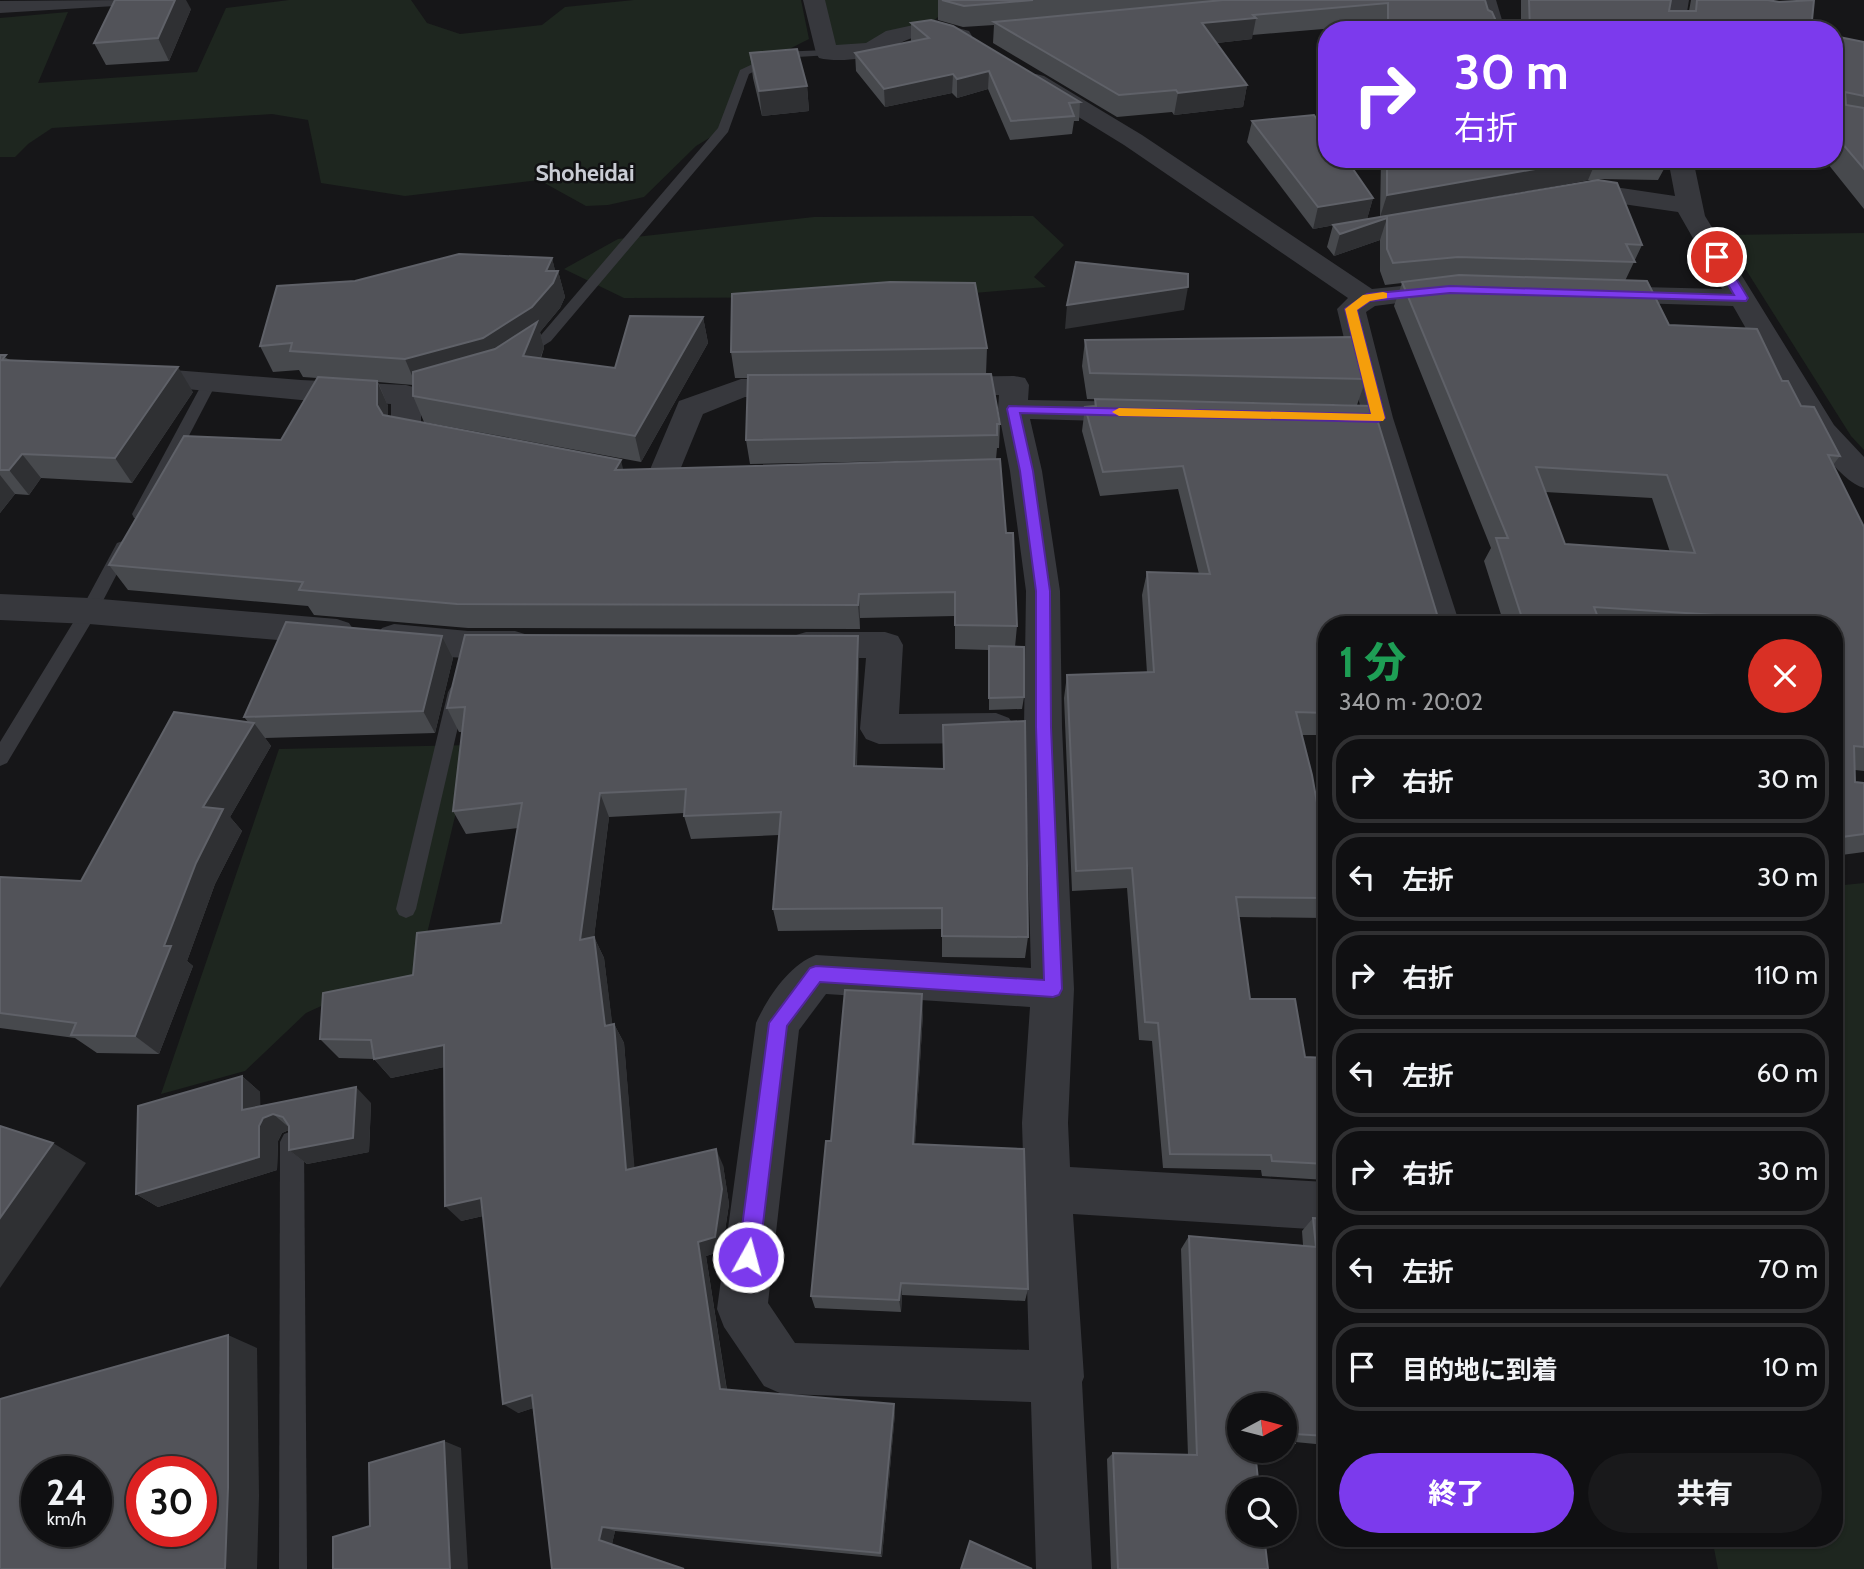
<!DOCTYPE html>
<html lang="ja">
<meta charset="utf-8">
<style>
body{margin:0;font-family:Cabin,"Noto Sans JP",sans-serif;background:#19191b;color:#f1f3f6;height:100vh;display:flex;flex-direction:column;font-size:26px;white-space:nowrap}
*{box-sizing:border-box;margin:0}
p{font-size:23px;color:#9c9d9f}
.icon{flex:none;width:38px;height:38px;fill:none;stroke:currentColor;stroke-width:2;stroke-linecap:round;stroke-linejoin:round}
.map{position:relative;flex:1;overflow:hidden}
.side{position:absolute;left:1318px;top:616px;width:525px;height:931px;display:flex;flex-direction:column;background:#101012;border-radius:28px;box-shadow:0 2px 5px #0004,0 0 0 2px #303032}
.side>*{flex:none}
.banner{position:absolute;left:1318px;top:21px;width:525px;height:147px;border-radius:28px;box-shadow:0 2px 5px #0004,0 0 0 2px #303032;background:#7c3aed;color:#fff;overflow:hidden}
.needle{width:46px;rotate:83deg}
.buttons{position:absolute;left:1227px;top:1393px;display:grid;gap:14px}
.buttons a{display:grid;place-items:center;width:70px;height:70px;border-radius:50%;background:#101012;box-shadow:0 2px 5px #0004,0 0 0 2px #303032;font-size:35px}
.speed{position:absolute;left:21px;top:1456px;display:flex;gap:14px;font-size:35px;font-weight:700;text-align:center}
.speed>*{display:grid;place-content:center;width:91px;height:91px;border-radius:50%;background:#101012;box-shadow:0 2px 5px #0004,0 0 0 2px #303032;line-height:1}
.speed small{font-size:18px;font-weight:400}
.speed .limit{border:10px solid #d22;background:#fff;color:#111}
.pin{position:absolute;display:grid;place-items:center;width:60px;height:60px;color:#fff;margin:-30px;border:4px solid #fff;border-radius:50%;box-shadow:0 2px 7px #0007}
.me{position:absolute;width:77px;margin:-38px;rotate:7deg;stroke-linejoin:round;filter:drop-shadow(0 0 5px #0008)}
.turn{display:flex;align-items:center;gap:24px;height:147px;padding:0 21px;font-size:32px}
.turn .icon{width:91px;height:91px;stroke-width:2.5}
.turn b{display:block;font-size:49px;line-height:60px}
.round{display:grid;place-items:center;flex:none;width:74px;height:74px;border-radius:37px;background:#19191b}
.head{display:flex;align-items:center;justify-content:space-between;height:119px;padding:0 21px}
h1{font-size:42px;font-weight:800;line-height:52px;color:#1e9e55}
.button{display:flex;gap:14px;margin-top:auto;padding:14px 21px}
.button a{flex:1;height:80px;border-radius:42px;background:#7c3aed;color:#fff;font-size:28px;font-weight:800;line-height:80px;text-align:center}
.button a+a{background:#19191b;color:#f1f3f6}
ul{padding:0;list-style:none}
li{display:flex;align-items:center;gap:21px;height:88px;margin:0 14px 10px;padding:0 7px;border:4px solid #303032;border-radius:28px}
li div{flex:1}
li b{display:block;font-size:26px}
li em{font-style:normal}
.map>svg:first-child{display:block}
.green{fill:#1e261f}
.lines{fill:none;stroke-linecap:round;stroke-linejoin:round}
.service{fill:#37383d;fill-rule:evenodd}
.minor{fill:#37383d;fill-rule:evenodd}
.wall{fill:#47494d;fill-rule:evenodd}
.shaded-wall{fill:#2f3033}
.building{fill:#525359;stroke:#5f6168;stroke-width:2;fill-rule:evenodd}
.route{fill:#7c3aed;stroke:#51269a;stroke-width:2}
.slow{fill:#f59e0b}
.labels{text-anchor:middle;stroke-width:5;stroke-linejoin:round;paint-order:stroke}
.far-quarter-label{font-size:23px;font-weight:bold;fill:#c9ccd4;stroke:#111113}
</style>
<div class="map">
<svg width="1864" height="1569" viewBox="0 0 1864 1569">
<rect width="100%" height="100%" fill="#161618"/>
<g class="green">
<polygon points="289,0 411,0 427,23 460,34 542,25 565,7 634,0 801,0 809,39 744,72 724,129 696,146 644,197 608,205 586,206 539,180 405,196 321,183 308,120 272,114 52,128 28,144 15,157 0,157 0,18 68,12 38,83 197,72 226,8"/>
<polygon points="822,0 957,0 929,25 866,45 835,48"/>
<polygon points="1033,216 1064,245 1034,277 1046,287 927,297 624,298 564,269 618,239 814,217"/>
<polygon points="1864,233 1864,450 1851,436 1724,235"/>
<polygon points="472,745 415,984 356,990 306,1013 245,1071 161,1094 279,749"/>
<polygon points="1864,883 1864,1569 1718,1569 1712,1538 1834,1538 1834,886"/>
</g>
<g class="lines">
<g class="service">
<polygon points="827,50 833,53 831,55 780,58 749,74 728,132 551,341 527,356 517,356 515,353 517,350 541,335 718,128 740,70 778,52"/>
<polygon points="210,377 217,382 148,514 140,520 134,518 132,514 203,382"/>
<polygon points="123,541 131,547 95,616 7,763 0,766 0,742 82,608 117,543"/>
<polygon points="457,685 463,687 466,692 416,909 413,915 406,918 399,915 396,909 448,692 451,687"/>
<polygon points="292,1131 300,1134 304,1142 307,1569 279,1569 280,1142 284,1134"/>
</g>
<g class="minor">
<polygon points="126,0 123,5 115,6 0,13 0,1"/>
<path d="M803,0H825L836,45L866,43L886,31L932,21L969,31L972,36L969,41C955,44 945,35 931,35C912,34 896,46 879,53C864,60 835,62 819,58L816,53Z"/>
<polygon points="1474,0 1496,0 1505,30 1483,30"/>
<polygon points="1667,0 1689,0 1684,30 1662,30"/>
<polygon points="1036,74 1044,76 1142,135 1372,289 1450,281 1460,283 1464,289 1460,295 1375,306 1366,312 1393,418 1460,625 1425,625 1363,418 1337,309 1348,298 1124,145 1028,86 1024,81 1028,76"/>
<path d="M1668,159H1693L1705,216L1834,425L1864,457V488C1822,476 1757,346 1733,306L1601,302L1591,300L1587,294L1591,288L1601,286L1722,289L1678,212L1588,199L1570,202L1561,199L1557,194L1561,189L1588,183L1675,196Z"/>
<polygon points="135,367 301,380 406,385 417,388 421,395 421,424 458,432 462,439 458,446 447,449 395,438 391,431 391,404 301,400 125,383 120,376 125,369"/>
<path d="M1014,376L1025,378L1029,385L1028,400L1138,402L1149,405L1153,412L1149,419L1138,422L1030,419L1042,471L1060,591L1062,727L1074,989L1068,1123L1070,1167L1326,1182V1230L1073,1214L1084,1377L1082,1382L1092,1569H1036L1031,1402L782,1394L764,1386L724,1327L717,1309L756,1023C767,998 790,964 816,955L1031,968L1024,727L1026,591L1010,471L998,409L999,395H940L929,393L925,386L929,379L940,377ZM826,994L1030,1007L1022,1123L1029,1350L795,1343L768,1303L799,1030Z"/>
<polygon points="741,379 800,379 811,381 815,388 811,395 800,397 745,397 703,414 673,487 662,490 651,487 646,479 679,401"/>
<polygon points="0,594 89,598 337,619 349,623 355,632 349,641 337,645 89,624 0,620"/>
<path d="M394,624L468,631H515L528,635L533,644L528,653C495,663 414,657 382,646L376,637L382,628Z"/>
<polygon points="806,632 885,632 898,636 903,645 899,714 996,713 1009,718 1015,728 1009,738 996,743 879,744 866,739 860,729 866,658 806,658 793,654 788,645 793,636"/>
</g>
</g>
<g class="wall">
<polygon points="938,0 1485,0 1488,10 1500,30 1382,30 1382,24 1252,35 1252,39 1217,43 1247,85 1243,107 1174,115 1172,112 1117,117 993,43 994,25 963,27 938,20"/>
<polygon points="1521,0 1671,0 1669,11 1689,11 1691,0 1768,0 1811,30 1521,30"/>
<polygon points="191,9 169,61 106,65 94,43"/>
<polygon points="911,23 1080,102 1079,121 1074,121 1072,134 1010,140 988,89 957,98 952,93 885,107 856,71 855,53 911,42"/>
<polygon points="1834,36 1864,42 1864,209 1828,164 1829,159 1834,159"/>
<polygon points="750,53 807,86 809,111 762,116 753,78"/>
<polygon points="1252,121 1373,198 1367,219 1313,229 1247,142"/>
<path d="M1381,159H1672L1667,169H1664L1658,180L1600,179L1599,180L1642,245L1625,281L1669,325L1782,381L1840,456L1833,465L1864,527V771L1855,770V782L1864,783V852L1834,856V625H1326V724L1322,735H1302L1326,853V913L1324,918L1239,917L1250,999L1305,1057L1326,1058V1180L1262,1176L1261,1170L1163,1168L1152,1041L1139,1040L1127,888L1072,891L1064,698L1067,675L1147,673L1142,595L1147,572L1199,574L1178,489L1100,496L1082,431L1085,407H1094L1095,399L1440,624H1504L1484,561L1491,548L1394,306L1402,283L1385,285L1380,271V240L1334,256L1327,247L1333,225L1593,181L1588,180L1380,217ZM1545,492L1652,498L1670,552L1565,544Z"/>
<polygon points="552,258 555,271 558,271 565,297 560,308 540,332 544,348 541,358 615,368 703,317 708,343 641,462 424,422 413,396 413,385 378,382 388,406 388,416 623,470 1006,533 1017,626 1015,647 1024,697 1022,709 989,710 989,650 955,649 955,616 860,618 860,629 468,628 314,615 308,606 128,590 109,565 281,440 317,378 303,377 299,370 273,372 260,346 355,281"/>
<polygon points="1085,340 1366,379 1357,405 1087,399 1082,366"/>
<polygon points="987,348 986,374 1000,424 999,448 997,448 996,459 750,464 746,440 748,378 735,378 731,352"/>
<polygon points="0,355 10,360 193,392 132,483 41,478 29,495 15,494 0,513"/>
<polygon points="442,636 453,658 435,733 265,738 271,746 230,817 242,831 215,884 187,961 193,966 159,1054 97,1053 75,1038 0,1028 0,877 81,881 248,722 244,717"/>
<polygon points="859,661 857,766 943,769 943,725 1028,937 1025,958 942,957 942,929 778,931 773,909 779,835 691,839 684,816 684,813 609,817 594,937 604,958 612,1024 614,1024 624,1043 634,1168 723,1165 729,1204 722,1251 706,1256 727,1390 895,1413 882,1557 615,1531 612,1544 552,1569 533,1408 518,1413 483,1216 461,1221 444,1067 391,1078 374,1059 339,1058 320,1039 413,975 501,923 518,828 466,834 453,811 462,732 459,732 447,708"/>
<polygon points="923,1013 915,1144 1028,1289 1025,1301 902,1295 901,1312 815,1308 811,1296 831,1141"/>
<polygon points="242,1076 260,1092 260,1107 371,1103 369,1152 307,1164 289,1150 289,1130 282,1133 278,1141 277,1170 158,1207 136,1194"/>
<polygon points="1313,1218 1326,1219 1326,1445 1295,1442 1284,1449 1284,1405 1239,1405 1268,1569 1111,1569 1107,1459 1113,1453 1188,1455 1181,1249 1189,1236 1303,1245 1302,1231"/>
</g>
<g class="shaded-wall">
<polygon points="175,0 186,0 191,9 169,61 158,38"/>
<polygon points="1256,18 1252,39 1199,45 1202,23"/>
<polygon points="989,71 988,89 957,98 957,79"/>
<polygon points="953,74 952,93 885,107 884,89"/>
<polygon points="1247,85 1243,107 1174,115 1178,93"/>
<polygon points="807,86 809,111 762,116 759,91"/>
<polygon points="1592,159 1597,159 1588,180 1380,217 1387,195"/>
<polygon points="1373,198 1367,219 1313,229 1318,207"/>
<polygon points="1387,218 1380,240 1334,256 1340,234"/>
<polygon points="552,258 556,274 558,271 565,297 560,308 540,332 544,348 531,382 416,385 405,359 546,271"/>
<polygon points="1188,287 1184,310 1065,329 1067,305"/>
<polygon points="703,317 708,343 641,462 635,436"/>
<polygon points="178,367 193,392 132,483 115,458"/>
<polygon points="377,381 388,406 388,431 377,405"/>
<polygon points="22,454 41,478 29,495 9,470"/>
<polygon points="621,460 627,486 615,470"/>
<polygon points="0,475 15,494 0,513"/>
<polygon points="859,594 860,618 860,629 858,605"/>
<polygon points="442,636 453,658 435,733 423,711"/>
<polygon points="858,636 859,661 856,789 854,766"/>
<polygon points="254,723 271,746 230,817 242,831 215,884 187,961 193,966 159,1054 135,1036 164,946 203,807"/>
<polygon points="600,793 609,817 591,961 580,940"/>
<polygon points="594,937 604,958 615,1045 605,1026"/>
<polygon points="922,994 923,1013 914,1160 913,1144"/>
<polygon points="614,1024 624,1043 636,1185 626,1170"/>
<polygon points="444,1045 459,1064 391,1078 374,1059"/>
<polygon points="242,1076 260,1092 261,1123 263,1118 273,1114 291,1129 282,1133 278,1141 277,1170 158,1207 136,1194 242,1110"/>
<polygon points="356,1087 371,1103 369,1152 307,1164 289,1150"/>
<polygon points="53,1143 86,1163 0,1288 0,1218"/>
<polygon points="716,1149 723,1165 729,1204 722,1251 706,1256 728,1398 720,1389 698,1242"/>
<polygon points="481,1198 496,1213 461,1221 445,1206"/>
<polygon points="901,1283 902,1295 901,1312 899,1300"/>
<polygon points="228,1335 257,1348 259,1496 257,1569 225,1569"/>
<polygon points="532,1395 546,1404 518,1413 503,1404"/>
<polygon points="894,1404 895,1413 882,1557 880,1553"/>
<polygon points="444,1441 461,1448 468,1569 450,1569"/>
<polygon points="602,1527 615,1531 612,1544 599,1540"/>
</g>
<g class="building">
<polygon points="115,0 175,0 158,38 94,43"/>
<polygon points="942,0 1033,0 964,6"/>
<polygon points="1223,0 1485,0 1488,10 1492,12 1500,30 1388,30 1388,3 1253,15 1256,18 1202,23 1247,85 1178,93 1176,90 1119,95 994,22"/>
<polygon points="1529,0 1671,0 1669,11 1696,11 1697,0 1768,0 1779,2 1814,0 1811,30 1530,30"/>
<polygon points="931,20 953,26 1080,102 1069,103 1074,116 1011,121 989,71 957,79 953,74 884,89 855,53 929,38 911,23"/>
<polygon points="1834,36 1864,42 1864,96 1845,92 1846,105 1864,108 1864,169 1841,142 1843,137 1834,135"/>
<polygon points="797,49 807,86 759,91 750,53"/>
<polygon points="1314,115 1326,132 1326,159 1346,159 1373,198 1318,207 1252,121"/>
<polygon points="1387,159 1592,159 1387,195"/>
<polygon points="1598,180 1617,183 1642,245 1626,244 1635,262 1458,257 1393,263 1387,249 1387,218 1340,234 1333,225"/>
<polygon points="459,254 552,258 546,271 558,271 553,283 532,307 483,338 405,359 290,351 292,343 260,346 277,286 355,281"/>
<polygon points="1076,262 1188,274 1188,287 1067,305"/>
<path d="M1459,275L1647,281L1669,325L1757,329L1782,381H1788L1801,406L1814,407L1840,456L1828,455L1864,527V747L1854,746L1855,782L1864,783V834L1834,838V625H1720L1716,615L1594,607L1601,625H1326V713L1296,712L1312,775L1326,853V898L1236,897L1250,999H1295L1305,1057L1326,1058V1164L1272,1161L1271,1155L1170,1154L1158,1023L1145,1022L1132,868L1076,871L1067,675L1154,672L1147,572L1210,574L1183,466L1103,472L1085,407L1096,406L1095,399L1373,406L1440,624H1524L1496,538H1508L1402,282ZM1536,467L1667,475L1695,553L1565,544Z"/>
<polygon points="890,282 975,283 987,348 731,352 732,294"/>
<polygon points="630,316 703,317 635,436 413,396 413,372 495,349 537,322 523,356 615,368"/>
<polygon points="1355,337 1366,379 1090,373 1085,340"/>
<polygon points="0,355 6,355 2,360 178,367 115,458 22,454 9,470 0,470"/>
<polygon points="991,374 1000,424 997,424 997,435 746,440 748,375"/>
<polygon points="318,377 377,381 377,405 383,415 621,460 615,470 1000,459 1006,533 1013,533 1017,626 955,625 955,592 859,594 858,605 457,604 299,590 303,582 109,565 184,436 281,440"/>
<polygon points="286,622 442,636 423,711 244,717"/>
<polygon points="465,635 858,636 854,766 944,769 943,725 1025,721 1028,937 942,936 942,908 773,909 781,812 684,816 686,789 600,793 580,940 594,937 605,1026 614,1024 626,1170 716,1149 722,1189 715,1237 698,1242 720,1389 894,1404 880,1553 602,1527 599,1540 684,1569 552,1569 532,1395 503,1404 481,1198 445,1206 444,1045 374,1059 371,1040 320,1039 323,993 413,975 417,933 501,923 522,803 453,811 465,707 447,708"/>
<polygon points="989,646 1024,647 1024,697 989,698"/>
<polygon points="174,712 254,723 203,807 223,809 196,863 164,946 171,946 135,1036 71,1035 76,1023 0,1013 0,877 81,881"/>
<polygon points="845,990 922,994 913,1144 1024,1149 1028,1289 901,1283 899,1300 811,1296 826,1141 831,1141"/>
<polygon points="242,1076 242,1110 356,1087 353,1138 289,1150 289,1126 283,1117 273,1114 263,1118 259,1126 259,1157 136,1194 138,1106"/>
<polygon points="0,1126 53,1143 0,1218"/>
<polygon points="1313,1218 1326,1219 1326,1436 1295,1434 1295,1443 1284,1442 1284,1405 1239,1405 1239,1451 1255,1451 1259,1489 1239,1489 1239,1535 1264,1535 1268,1569 1118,1569 1113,1453 1197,1455 1189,1236 1316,1247"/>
<path d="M228,1335V1488L225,1569H0V1399ZM37,1472H96V1531H37ZM142,1472H201V1531H142Z"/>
<polygon points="444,1441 450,1569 333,1569 333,1537 370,1526 369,1463"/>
<polygon points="970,1541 1032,1569 961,1569"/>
</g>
<polygon class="route" points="1717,254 1723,257 1748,298 1746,301 1450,293 1370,301 1357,310 1385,418 1378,422 1020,413 1033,471 1050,591 1051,727 1062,989 1059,995 1053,997 820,982 787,1026 759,1257 756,1264 748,1267 741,1264 738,1257 769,1023 810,968 816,966 1044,980 1036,727 1036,591 1020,471 1007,409 1009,406 1371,414 1345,309 1367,294 1450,286 1734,295 1712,257"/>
<polygon class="slow" points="1383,292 1387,293 1387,298 1370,301 1357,310 1385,418 1383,421 1119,416 1112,412 1119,408 1371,414 1345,309 1363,295"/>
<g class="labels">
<g class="far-quarter-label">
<text x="585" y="181">Shoheidai</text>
</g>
</g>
</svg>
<div class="buttons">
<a><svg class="needle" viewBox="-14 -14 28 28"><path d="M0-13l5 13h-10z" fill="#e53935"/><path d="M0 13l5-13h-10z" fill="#9c9d9f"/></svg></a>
<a><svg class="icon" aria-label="search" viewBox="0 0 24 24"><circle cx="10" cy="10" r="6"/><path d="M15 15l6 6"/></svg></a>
</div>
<div class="speed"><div>24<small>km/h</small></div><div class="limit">30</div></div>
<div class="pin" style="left:1717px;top:257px;background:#d93025"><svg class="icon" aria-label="arrive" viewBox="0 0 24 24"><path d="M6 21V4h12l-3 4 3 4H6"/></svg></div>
<svg class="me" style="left:748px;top:1257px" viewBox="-20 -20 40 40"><circle r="17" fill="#7c3aed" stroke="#fff" stroke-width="3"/><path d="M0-11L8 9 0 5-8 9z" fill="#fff"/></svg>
<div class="banner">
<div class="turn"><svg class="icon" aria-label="right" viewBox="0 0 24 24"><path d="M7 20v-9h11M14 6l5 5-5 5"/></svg><div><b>30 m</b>右折</div></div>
</div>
<section class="side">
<div class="head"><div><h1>1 分</h1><p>340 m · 20:02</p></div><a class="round" style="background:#d93025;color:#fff"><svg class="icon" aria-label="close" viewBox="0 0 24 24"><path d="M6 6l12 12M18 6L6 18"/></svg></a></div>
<ul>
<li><svg class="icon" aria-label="right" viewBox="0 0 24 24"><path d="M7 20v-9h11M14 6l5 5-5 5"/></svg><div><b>右折</b></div><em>30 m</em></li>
<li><svg class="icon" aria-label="left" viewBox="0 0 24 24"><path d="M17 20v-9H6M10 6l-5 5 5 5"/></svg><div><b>左折</b></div><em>30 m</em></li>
<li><svg class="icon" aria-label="right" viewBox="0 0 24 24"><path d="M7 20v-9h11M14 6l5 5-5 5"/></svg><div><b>右折</b></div><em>110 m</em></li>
<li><svg class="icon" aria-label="left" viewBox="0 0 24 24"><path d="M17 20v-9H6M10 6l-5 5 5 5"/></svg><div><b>左折</b></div><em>60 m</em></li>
<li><svg class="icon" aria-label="right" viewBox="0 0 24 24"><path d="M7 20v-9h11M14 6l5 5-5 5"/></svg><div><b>右折</b></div><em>30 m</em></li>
<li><svg class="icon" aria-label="left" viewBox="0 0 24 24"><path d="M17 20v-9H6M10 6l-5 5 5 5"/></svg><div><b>左折</b></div><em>70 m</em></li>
<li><svg class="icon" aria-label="arrive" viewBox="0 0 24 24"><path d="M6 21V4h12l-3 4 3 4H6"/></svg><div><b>目的地に到着</b></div><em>10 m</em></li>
</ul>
<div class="button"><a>終了</a><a>共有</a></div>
</section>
</div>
